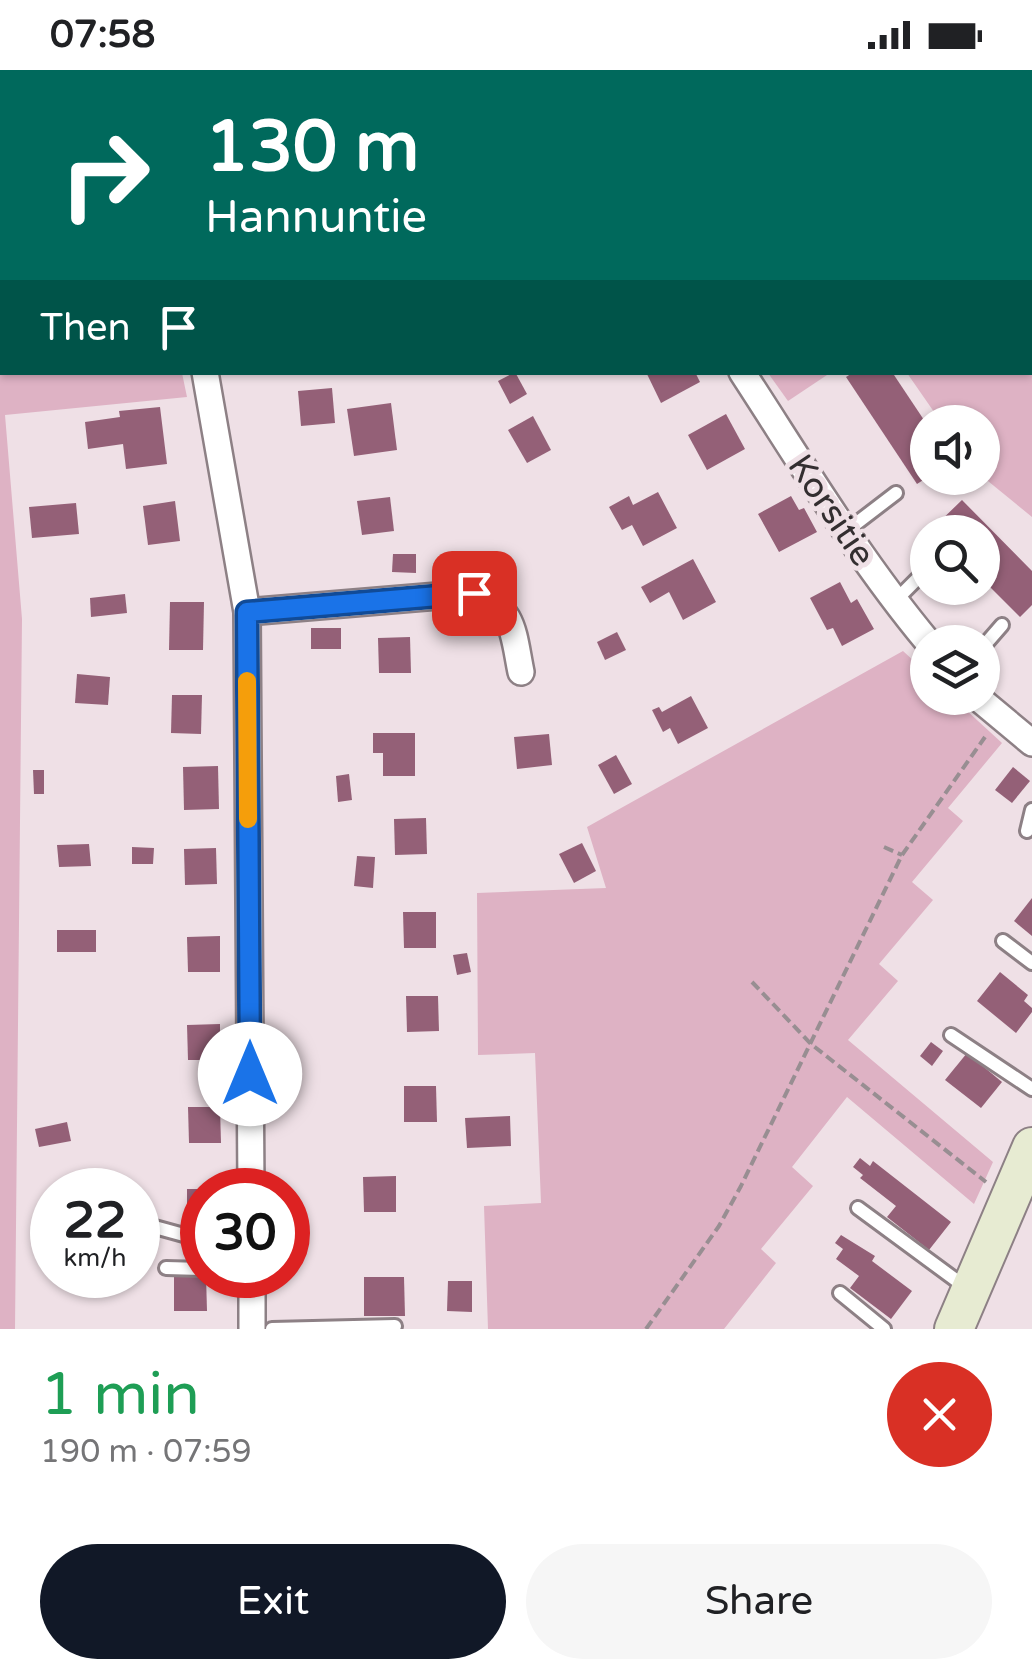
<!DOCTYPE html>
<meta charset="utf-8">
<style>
body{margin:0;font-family:"Varela Round",sans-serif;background:#f6f6f6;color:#202124;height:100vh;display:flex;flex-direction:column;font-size:38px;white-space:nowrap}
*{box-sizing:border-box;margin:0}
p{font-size:32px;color:#757577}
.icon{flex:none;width:55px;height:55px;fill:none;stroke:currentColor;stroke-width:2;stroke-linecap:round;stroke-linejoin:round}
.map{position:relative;height:1259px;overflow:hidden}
.drawer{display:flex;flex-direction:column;background:#fff;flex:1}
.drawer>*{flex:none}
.hud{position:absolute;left:0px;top:0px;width:1032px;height:305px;box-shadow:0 2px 8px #0004;background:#00695c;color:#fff;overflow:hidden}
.tools{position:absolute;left:910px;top:335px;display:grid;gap:20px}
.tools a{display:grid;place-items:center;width:90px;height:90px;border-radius:50%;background:#fff;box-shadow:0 2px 8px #0004;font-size:50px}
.speed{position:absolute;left:30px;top:1098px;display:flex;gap:20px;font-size:50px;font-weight:700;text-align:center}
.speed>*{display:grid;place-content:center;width:130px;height:130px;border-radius:50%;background:#fff;box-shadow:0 2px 8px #0004;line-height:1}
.speed small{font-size:25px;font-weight:400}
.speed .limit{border:15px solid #d22;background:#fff;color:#111}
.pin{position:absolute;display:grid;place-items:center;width:85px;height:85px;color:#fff;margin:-42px;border-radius:20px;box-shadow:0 5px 15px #0006}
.me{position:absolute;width:110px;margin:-55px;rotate:0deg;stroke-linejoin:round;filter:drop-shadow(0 0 8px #0008)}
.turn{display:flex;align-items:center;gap:35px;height:210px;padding:0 40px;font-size:45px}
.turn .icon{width:130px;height:130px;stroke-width:2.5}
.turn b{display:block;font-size:70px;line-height:85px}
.then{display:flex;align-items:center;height:95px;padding:0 40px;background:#0003;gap:20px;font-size:38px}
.round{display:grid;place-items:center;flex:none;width:105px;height:105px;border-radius:52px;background:#f6f6f6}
.summary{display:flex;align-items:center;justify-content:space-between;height:170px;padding:0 40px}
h1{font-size:60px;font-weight:600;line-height:75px;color:#1e9e55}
.action{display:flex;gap:20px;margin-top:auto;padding:20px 40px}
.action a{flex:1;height:115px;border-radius:60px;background:#111827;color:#fff;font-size:40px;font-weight:600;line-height:115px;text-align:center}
.action a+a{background:#f6f6f6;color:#202124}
.status{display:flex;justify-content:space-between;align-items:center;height:70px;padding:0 50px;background:#fff;direction:ltr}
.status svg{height:28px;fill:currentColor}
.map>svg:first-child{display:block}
.green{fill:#deb2c4}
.building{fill:#946077}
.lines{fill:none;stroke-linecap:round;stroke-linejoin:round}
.lane-casing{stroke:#8d8085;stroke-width:18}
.street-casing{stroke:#8d8085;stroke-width:30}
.secondary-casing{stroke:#8d8085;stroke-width:42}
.path{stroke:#988e92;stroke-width:4;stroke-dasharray:10 5;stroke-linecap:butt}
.lane{stroke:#fff;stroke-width:12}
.street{stroke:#fff;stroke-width:25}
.secondary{stroke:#e7ebd2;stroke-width:38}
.route-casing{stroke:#114b97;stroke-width:25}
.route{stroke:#1a73e8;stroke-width:18}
.slow{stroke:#f59e0b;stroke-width:18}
.labels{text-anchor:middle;stroke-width:10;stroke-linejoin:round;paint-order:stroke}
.street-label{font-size:35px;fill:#332e30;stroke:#efe0e6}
</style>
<div class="status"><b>07:58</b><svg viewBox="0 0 49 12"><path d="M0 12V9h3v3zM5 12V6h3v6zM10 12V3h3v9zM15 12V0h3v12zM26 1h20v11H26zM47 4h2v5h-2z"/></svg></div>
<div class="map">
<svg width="1032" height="1259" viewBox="0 0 1032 1259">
<rect width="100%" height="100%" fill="#efe0e6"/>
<g class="green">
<polygon points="648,0 1032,0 1032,34 1030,36 1030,2"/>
<polygon points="0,175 2,175 2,302 182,303 187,327 5,345 22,549 15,1259 0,1259"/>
<polygon points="1030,222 1032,223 1032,447 983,407 982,352 941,352 907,303 1030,302"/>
<polygon points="768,303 830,303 788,331"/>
<polygon points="903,581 927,603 928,628 953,628 1002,673 948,738 963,751 912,812 933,830 879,894 898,911 848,970 993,1092 974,1134 847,1027 792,1097 813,1116 761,1179 776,1193 724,1259 488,1259 484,1136 541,1133 535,983 478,985 477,823 606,818 587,757"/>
</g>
<g class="building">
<polygon points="515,302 527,324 510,334 498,311"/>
<polygon points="646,302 695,302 700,312 661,333"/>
<polygon points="854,302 892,302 928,356 928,407 917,414 846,307"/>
<polygon points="332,318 335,353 301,356 298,321"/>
<polygon points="391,333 397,380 354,386 347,339"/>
<polygon points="160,337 167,394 126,399 123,374 88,379 85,352 120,347 119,341"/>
<polygon points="726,344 745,379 707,400 688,365"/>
<polygon points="533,346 551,380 527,393 508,360"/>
<polygon points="658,422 677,458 643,476 632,455 622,460 609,437 629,426 633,435"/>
<polygon points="791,426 799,440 804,438 817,462 779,482 758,444"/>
<polygon points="390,427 394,461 362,465 357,431"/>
<polygon points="962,430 1032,501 1032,535 1020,547 982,509 982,462 938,462 933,458"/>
<polygon points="175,431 180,471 148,475 143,436"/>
<polygon points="76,433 79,464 32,468 29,437"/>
<polygon points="393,484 416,484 416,503 392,502"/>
<polygon points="693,489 716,532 683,550 669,522 650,533 641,517"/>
<polygon points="840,512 851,533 857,529 874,559 842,576 833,558 827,560 810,528"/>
<polygon points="125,524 127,543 91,547 90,528"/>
<polygon points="170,532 204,532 203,580 169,580"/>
<rect x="311" y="558" width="30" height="21"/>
<polygon points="617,562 626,580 605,590 597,572"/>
<polygon points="410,567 411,603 379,603 378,568"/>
<polygon points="77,604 110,607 108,635 75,633"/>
<polygon points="172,625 202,625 201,664 171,663"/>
<polygon points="691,626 708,658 678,674 670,658 663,662 652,640 659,637 662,642"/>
<polygon points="373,663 415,663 415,706 383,706 383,683 373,683"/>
<polygon points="549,664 552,695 517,699 514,667"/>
<polygon points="616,685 632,714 614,724 598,695"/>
<polygon points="218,696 219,739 184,740 183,697"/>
<polygon points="1013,697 1030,711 1012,733 995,720"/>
<polygon points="33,700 44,700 44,724 34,724"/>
<polygon points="349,704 352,730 338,732 336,706"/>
<polygon points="426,748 427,784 395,785 394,749"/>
<polygon points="582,773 596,801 574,813 559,784"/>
<polygon points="89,774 91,796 59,797 57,775"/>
<polygon points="132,777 154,778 153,794 132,794"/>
<polygon points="216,778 217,814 185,815 184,779"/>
<polygon points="357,786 375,787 373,818 354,816"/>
<polygon points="1032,828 1032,866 1014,851"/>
<polygon points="403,842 436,842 436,878 404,878"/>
<rect x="57" y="860" width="39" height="22"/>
<polygon points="220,866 220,902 188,902 187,867"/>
<polygon points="467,883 471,902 457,905 453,885"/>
<polygon points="1000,902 1028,925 1024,931 1032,938 1032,942 1016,963 977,931"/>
<polygon points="406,926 438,926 439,961 407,962"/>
<polygon points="220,954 220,990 188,990 187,955"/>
<polygon points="931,972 943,981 932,996 920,986"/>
<polygon points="967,983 1002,1012 981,1038 945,1010"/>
<polygon points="404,1016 436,1016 437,1052 404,1052"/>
<polygon points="188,1037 220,1037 221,1073 189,1073"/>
<polygon points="510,1046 511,1076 467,1078 465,1048"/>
<polygon points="67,1052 71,1071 39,1077 35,1059"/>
<polygon points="860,1088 870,1096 873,1091 951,1152 929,1180 887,1147 896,1136 860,1108 863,1105 853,1097"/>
<polygon points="396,1106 396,1142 364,1142 363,1107"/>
<polygon points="187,1119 202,1119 202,1154 187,1155"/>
<polygon points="52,1156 52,1173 42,1175 39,1159"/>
<polygon points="841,1165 875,1186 872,1191 912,1221 891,1249 850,1218 859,1206 836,1189 843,1179 835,1173"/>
<polygon points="206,1205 207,1241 174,1241 174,1206"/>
<polygon points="364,1207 404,1207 405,1246 364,1246"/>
<polygon points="448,1211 472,1211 472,1242 447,1241"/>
</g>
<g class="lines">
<g class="lane-casing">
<g id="lane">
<polyline points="845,462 896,423"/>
<polyline points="894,532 928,498"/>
<polyline points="982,578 1002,555"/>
<polyline points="1027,761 1032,740"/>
<polyline points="1003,871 1032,893"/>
<polyline points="951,965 1032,1019"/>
<polyline points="858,1138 968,1219"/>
<polyline points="138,1159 151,1156 202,1170"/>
<polyline points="166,1198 202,1199"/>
<polyline points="840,1223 884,1259"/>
<polyline points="272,1259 395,1256"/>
</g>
</g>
<g class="street-casing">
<g id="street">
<polyline points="153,0 154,2"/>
<polyline points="205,302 247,542 251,1120"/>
<path d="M742,302C802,394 858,488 928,572"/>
<path d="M247,542L474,523C515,538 513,563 521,602"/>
<polyline points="978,628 1032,673"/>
<polyline points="252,1205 252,1259"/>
</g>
</g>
<g class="secondary-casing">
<polyline id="secondary" points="954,1259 1032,1077"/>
</g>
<g class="path">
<polyline points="872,0 875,2"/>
<polyline points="513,2 514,0"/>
<polyline points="940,2 940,0"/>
<polyline points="0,248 2,248"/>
<polyline points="1030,264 1032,265"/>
<polyline points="884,777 902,785"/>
<polyline points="752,912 811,974 986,1112"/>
<polyline points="646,1259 719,1156 741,1116 902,785 985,667"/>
</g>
<use href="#lane" class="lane"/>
<use href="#street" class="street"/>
<use href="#secondary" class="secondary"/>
</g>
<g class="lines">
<g class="route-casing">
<polyline id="route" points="250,1004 247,542 474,523"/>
</g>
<use href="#route" class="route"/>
<polyline class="slow" points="247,611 248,749"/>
</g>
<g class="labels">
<g class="street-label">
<text transform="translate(832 440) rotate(56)" y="12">Korsitie</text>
</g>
</g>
</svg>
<div class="tools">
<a><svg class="icon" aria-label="sound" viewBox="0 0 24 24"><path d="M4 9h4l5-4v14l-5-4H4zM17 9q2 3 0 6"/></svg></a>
<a><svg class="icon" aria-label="search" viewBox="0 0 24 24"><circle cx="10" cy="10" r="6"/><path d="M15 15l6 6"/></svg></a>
<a><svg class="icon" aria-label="layers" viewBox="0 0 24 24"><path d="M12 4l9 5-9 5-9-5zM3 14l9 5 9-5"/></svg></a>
</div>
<div class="speed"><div>22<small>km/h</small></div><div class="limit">30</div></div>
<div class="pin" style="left:474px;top:523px;background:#d93025"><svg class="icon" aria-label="arrive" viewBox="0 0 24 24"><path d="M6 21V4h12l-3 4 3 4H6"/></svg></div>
<svg class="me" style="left:250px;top:1004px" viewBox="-20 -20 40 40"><circle r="19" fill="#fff"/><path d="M0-13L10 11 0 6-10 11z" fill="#1a73e8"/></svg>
<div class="hud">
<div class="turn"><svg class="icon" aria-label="right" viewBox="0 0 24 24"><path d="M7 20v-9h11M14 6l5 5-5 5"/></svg><div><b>130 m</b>Hannuntie</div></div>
<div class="then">Then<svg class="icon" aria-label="arrive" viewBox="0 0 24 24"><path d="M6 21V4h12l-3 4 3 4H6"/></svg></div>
</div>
</div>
<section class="drawer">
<div class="summary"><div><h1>1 min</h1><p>190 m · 07:59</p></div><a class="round" style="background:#d93025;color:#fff"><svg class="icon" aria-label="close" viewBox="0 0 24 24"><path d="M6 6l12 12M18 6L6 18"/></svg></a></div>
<div class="action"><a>Exit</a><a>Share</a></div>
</section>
